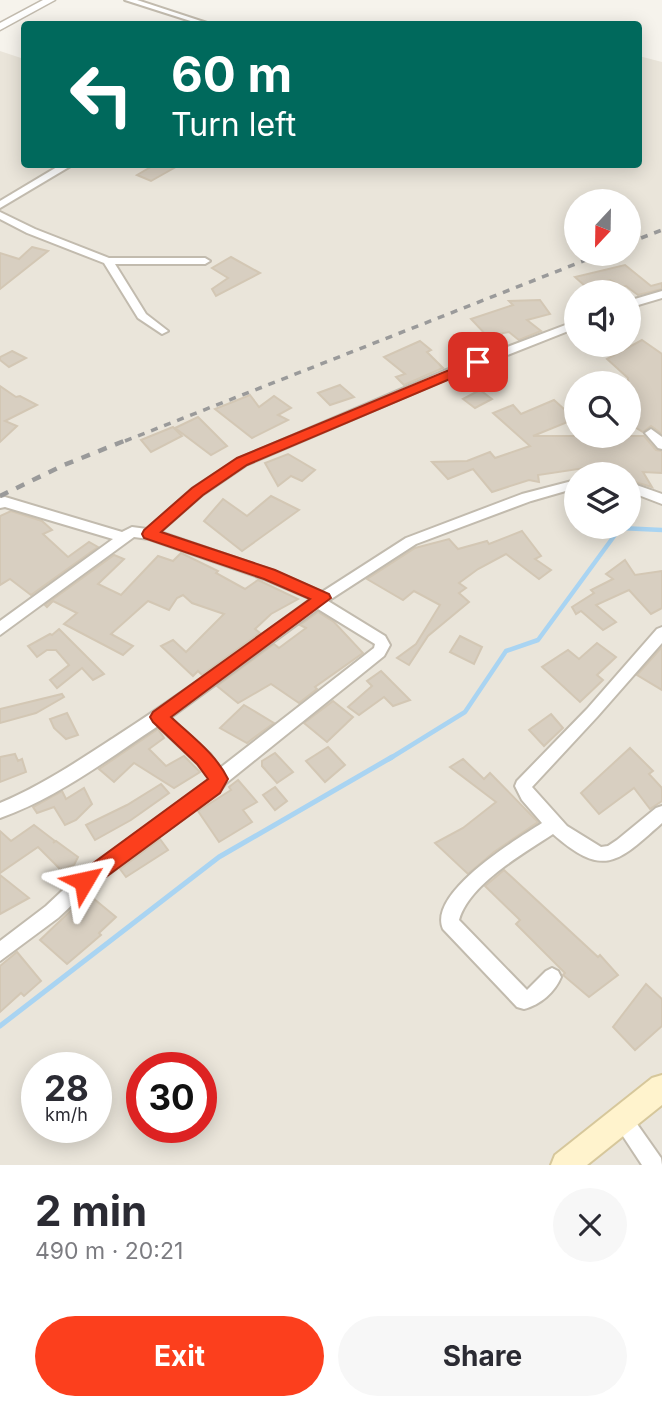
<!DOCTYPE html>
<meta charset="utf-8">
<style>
body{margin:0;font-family:Inter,sans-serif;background:#f7f7f7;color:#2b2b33;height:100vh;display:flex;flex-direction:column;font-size:26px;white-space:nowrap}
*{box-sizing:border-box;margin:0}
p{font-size:23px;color:#7c7c81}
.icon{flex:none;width:38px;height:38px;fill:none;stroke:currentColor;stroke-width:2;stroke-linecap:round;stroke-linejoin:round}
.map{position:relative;height:1165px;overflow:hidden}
.drawer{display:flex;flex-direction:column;background:#fff;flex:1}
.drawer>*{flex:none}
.hud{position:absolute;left:21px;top:21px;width:621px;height:147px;border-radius:7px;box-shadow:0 4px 18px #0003;background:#00695c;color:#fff;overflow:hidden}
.needle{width:46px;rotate:202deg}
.fabs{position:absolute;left:564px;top:189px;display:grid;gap:14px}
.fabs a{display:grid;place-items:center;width:77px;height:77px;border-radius:50%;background:#fff;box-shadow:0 4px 18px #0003;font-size:35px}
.speed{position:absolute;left:21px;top:1052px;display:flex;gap:14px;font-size:35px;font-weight:700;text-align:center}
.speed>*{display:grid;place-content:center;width:91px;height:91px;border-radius:50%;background:#fff;box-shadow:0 4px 18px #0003;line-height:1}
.speed small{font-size:18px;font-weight:400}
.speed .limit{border:10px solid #d22;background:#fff;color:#111}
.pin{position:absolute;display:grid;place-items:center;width:60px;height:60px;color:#fff;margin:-30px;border-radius:14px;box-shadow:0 4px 10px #0006}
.me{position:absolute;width:77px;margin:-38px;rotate:54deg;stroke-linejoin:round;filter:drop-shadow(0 0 5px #0008)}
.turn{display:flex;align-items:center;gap:24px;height:147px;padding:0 35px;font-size:32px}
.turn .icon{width:91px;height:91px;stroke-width:2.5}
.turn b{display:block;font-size:49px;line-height:60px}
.round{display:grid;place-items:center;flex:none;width:74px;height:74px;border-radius:37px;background:#f7f7f7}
.overview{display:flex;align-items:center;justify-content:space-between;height:119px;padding:0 35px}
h1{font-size:42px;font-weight:700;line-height:52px}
.cta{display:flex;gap:14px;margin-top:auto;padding:14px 35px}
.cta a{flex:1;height:80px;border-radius:42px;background:#fc3f1d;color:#fff;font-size:28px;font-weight:700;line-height:80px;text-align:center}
.cta a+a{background:#f7f7f7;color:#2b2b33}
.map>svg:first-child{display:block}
.residential{fill:#eae5da;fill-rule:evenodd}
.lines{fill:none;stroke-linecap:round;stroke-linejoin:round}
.stream-far1{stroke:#a9d4f2;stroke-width:4.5}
.stream{stroke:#a9d4f2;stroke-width:5}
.building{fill:#d8cfc1;stroke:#d3c7b4;stroke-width:2}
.minor-casing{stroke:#c2bbae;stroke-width:4}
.tertiary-casing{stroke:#c2bbae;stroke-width:3}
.secondary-casing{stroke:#d6c79b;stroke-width:4}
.minor{fill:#fff;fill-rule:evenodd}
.tertiary{fill:#fff;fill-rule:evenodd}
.secondary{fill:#fff3cd;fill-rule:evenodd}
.rail-far1{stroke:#9a9a9a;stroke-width:3.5;stroke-dasharray:7 7;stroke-linecap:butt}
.rail{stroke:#9a9a9a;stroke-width:4.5;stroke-dasharray:9 9;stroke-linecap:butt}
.route{fill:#fc3f1d;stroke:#a42913;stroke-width:2}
</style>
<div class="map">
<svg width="662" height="1165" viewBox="0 0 662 1165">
<rect width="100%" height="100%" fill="#f6f3ec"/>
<path class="residential" d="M0,51L24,59V164H639V56L662,62V1165H0ZM576,201H628V254H576ZM576,292H628V345H576ZM576,383H628V436H576ZM576,474H628V527H576ZM37,1068H96V1127H37ZM142,1068H201V1127H142Z"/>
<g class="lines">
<polyline class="stream-far1" points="389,759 465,712 506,651 538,640 620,528 662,530"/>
<polyline class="stream" points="0,1026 219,857 392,757"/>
</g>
<g class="building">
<polygon points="156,164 181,164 151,181 137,175"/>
<polygon points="32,247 48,251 0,289 0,253 19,259"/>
<polygon points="231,257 260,273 216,296 212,289 228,278 212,268"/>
<polygon points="625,265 651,286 662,283 662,289 638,295 626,286 623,287 610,280 586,287 575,277"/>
<polygon points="540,300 550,314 527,320 541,331 519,340 509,332 487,336 471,319 513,305 509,301"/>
<polygon points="642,340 662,354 662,434 651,426 643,432 628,423 628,378 607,359"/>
<polygon points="420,341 431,350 427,352 443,368 404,385 396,377 405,374 384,357"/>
<polygon points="12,351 26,358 9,367 0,360 0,357"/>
<polygon points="340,385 354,397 330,405 318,393"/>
<polygon points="0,386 16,397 20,396 37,405 5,421 17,426 0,442"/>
<polygon points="480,390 492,399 475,408 463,399"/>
<polygon points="250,395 259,407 274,396 291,408 278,415 288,420 252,438 215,409"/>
<polygon points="554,400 575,419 533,436 644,436 656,450 662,451 662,473 643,472 652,487 628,480 628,474 621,474 611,464 538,475 539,482 529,480 492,492 473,469 448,479 432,462 467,461 490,452 495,458 530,446 493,413 513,405 521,414"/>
<polygon points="198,417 227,446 211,455 175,428"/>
<polygon points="173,427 182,436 151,452 141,440"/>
<polygon points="288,454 315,470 302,481 291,476 278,486 265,463"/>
<polygon points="271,496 299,510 242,551 204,521 223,499 247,516"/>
<polygon points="11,511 42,521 52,530 43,534 68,557 89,542 98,547 31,595 10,579 0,585 0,516"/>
<polygon points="522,531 541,556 535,559 551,570 539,579 506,554 478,569 459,583 466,588 459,593 469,602 428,636 409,665 397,658 416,644 440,605 414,591 403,600 367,579 415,548 449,539 458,549 487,541 489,544"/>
<polygon points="181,553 218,571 216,573 245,589 258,580 298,599 271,614 255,629 260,633 202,675 198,671 193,676 161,646 173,640 186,652 224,614 192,603 183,595 177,598 169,610 148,601 111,634 133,646 123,655 64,624 77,613 53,601 47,607 45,605 114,555 124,559 98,584 121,595 158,556 173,561"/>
<polygon points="625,560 635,575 662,571 662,608 651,614 629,590 596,605 616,622 603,630 581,611 576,614 572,607 594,593 591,590 613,579 606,574"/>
<polygon points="318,612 334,622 363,653 315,687 317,689 299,703 271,684 238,703 217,686 274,644 279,648 306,628 300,625"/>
<polygon points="59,629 104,674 93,680 82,668 57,688 50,680 69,665 56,650 47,650 37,657 28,646 50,634 52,635"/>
<polygon points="460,636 482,647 474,664 450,652"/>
<polygon points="597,643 616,657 597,675 603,680 580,702 542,667 568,650 579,659"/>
<polygon points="662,647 662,690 637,675"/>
<polygon points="381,671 410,700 393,706 384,697 359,715 348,707 372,686 367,681"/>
<polygon points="62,694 64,697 36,713 0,723 0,709"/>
<polygon points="333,701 353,717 327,742 304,723"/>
<polygon points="244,705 274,723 247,743 220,728"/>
<polygon points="67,713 78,735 66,739 54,728 50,719"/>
<polygon points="551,714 563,728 544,746 529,730"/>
<polygon points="158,729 164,738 149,749 166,766 184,756 200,772 174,788 134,763 114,782 99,769"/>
<polygon points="328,747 345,765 325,782 306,761"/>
<polygon points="630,748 653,771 649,774 662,788 662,801 650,809 634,788 599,814 581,793"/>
<polygon points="275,753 293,772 277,783 262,766 262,761"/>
<polygon points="15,754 18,761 22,759 26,772 0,782 0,757"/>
<polygon points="463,759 484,779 490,773 538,822 494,852 468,874 435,843 463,828 496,802 450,767"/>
<polygon points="238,780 257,802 243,810 252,822 219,842 198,811 231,790 229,787"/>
<polygon points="161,784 169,793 131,820 95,840 86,825 127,805"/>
<polygon points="275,787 287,801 275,810 263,795"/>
<polygon points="84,788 92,804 76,820 65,825 54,807 37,813 33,807 62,791 66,799"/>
<polygon points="34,825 55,841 53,843 56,841 78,857 74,865 68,867 70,869 65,874 38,847 0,873 0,831 11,841"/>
<polygon points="160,839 168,850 126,877 120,869"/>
<polygon points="504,870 598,957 600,955 618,975 589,997 563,975 565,973 516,924 520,920 485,886"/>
<polygon points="0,875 29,898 0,914"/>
<polygon points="88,894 116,917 99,933 101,935 67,964 40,940"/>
<polygon points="17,952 41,981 24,996 21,993 0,1012 0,966"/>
<polygon points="646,984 662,999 662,1026 635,1050 613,1027"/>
</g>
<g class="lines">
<g class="minor-casing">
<g id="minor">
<polygon points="125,0 137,0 210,24 200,24"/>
<polygon points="62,164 74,164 0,208 0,201"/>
<polygon points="0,212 35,229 109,258 205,258 210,261 205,264 115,264 146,314 168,331 162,334 138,318 104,263 27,233 0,219"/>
<polygon points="662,291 662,298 628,308 628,301"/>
<path d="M576,321V328L454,376L246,465L202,495L160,532L274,571L322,592L406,538L522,494L576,480V488L531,501L416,544L328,601L385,636L390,645L384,656L225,784L219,792L90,888L58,918L0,961V941L46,906L78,876L210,779L198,764L158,726C108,759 57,798 0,818V803C41,786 78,761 115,737C182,694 247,646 311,599L264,579L149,539L134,537L0,635V621L113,539L5,507L0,508V498L5,497L122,532L132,527L147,529L192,489L238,459L446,370ZM318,609L375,644L374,648L220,768L210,754L170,718Z"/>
<polygon points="651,429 662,437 662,449 658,448 645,433"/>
<polygon points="628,482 662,494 662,504 628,491"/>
<path d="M662,627V643L597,717L532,787L567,826L601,847L608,846L617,840L656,808L662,806V823C618,862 604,879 553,834C523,854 469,884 459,920L527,990L546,971L552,968L558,971L561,977C555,992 540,1005 524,1009L517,1007L443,929C427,893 517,839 542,823L522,800L515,786L517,781L587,709L657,629Z"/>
<polygon points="623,1111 630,1114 661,1158 662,1165 642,1165 613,1121 616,1114"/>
</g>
</g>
<g class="tertiary-casing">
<polygon id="tertiary" points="43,0 55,0 0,30 0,23"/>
</g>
<g class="secondary-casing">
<polygon id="secondary" points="662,1075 662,1105 587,1165 551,1165 555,1155 652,1078"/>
</g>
<use href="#minor" class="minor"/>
<use href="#tertiary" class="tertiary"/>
<use href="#secondary" class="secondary"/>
<g class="rail-far1">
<polyline points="628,243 662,230"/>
<polyline points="125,441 601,254"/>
</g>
<polyline class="rail" points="0,496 64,465 129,439"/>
</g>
<path class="route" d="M478,358L483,359V365L247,465L203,495L161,532L275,570L329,594L331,598L171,717C191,736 216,754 228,779L220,793L91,888L84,891L77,888L74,881L77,875L208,779L197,764L153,722L150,717L153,712L310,599L264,579L144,538L142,534L144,530L192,488L237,458Z"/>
</svg>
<div class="fabs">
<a><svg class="needle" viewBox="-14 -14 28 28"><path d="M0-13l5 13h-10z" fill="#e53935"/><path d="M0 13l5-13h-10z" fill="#7c7c81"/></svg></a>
<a><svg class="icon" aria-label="sound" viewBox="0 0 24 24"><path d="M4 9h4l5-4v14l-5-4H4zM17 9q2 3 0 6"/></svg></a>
<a><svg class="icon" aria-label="search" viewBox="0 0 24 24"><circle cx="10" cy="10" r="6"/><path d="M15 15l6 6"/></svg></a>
<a><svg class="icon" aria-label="layers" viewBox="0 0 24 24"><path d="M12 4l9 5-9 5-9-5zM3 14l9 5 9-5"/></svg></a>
</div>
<div class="speed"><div>28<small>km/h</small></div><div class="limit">30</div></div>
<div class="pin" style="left:478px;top:362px;background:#d93025"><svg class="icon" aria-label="arrive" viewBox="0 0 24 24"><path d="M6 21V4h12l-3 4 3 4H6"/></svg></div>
<svg class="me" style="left:84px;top:881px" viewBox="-20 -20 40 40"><path d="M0-17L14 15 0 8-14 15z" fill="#fc3f1d" stroke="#fff" stroke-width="4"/></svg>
<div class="hud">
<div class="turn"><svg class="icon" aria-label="left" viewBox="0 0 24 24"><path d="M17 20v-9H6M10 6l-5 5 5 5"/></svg><div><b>60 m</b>Turn left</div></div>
</div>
</div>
<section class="drawer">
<div class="overview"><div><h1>2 min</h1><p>490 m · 20:21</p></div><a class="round"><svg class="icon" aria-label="close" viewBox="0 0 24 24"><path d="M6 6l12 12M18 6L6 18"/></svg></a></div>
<div class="cta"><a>Exit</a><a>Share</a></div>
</section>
